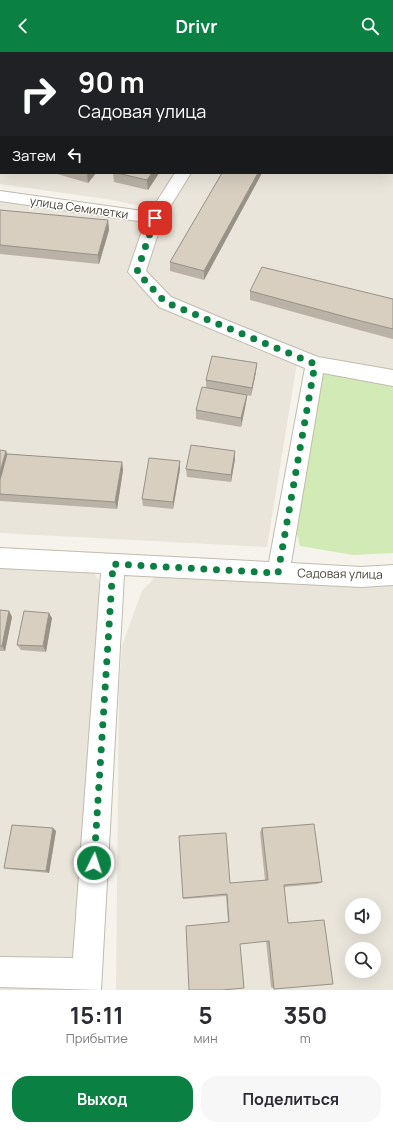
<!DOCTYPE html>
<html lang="ru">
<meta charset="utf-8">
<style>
body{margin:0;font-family:Manrope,sans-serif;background:#f7f7f7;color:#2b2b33;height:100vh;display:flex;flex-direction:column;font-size:15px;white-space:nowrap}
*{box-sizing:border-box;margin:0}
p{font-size:13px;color:#7c7c81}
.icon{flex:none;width:22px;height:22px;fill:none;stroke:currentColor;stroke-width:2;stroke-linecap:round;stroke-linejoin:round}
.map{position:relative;height:938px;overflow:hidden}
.details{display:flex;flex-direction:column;background:#fff;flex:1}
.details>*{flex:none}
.hud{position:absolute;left:0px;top:0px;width:393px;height:122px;box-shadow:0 4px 16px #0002;background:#202124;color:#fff;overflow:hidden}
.tools{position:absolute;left:345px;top:846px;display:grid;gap:8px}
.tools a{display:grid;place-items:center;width:36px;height:36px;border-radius:50%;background:#fff;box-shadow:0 4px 16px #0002;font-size:20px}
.pin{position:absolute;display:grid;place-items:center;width:34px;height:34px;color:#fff;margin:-17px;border-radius:8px;box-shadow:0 2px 6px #0006}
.me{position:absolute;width:44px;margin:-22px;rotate:4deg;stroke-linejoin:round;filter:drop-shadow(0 0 3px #0008)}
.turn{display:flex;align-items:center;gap:14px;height:84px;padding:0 12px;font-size:18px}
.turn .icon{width:52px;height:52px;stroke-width:2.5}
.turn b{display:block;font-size:28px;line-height:34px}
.then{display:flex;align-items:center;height:38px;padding:0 12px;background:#0003;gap:8px;font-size:15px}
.eta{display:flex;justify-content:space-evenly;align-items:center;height:68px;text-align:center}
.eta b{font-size:24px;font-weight:700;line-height:28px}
.primary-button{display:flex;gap:8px;margin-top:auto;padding:8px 12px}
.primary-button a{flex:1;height:46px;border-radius:16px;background:#0b8043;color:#fff;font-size:16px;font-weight:700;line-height:46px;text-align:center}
.primary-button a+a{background:#f7f7f7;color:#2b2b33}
header{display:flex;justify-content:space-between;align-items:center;height:52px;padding:0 12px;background:#0b8043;color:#fff;font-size:18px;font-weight:700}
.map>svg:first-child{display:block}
.residential{fill:#eae5da;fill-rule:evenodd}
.green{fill:#d2eab5}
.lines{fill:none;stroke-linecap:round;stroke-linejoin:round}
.minor-casing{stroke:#c2bbae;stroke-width:2}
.minor{fill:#fff;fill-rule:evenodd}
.wall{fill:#bab2a6}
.shaded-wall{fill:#979187}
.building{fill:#d8cfc1;stroke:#979187}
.route{stroke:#0b8043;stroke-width:7;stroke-dasharray:0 12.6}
.labels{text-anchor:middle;stroke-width:3;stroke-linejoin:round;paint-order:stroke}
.street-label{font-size:12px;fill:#4b4439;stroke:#fff}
</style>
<header><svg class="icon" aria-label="back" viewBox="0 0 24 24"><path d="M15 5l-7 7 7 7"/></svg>Drivr<svg class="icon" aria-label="search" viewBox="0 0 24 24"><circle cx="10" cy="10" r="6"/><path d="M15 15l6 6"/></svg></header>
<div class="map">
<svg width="393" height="938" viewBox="0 0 393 938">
<rect width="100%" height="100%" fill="#f6f3ec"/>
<g class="residential">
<polygon points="0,0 255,0 1,1 1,121 180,121 155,154 140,154 113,148 0,132"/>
<polygon points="266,0 393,0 393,321 316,307 170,248 144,218 158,167 188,121 392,121 392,1"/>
<polygon points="0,149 147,170 127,222 162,257 297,311 267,495 0,481"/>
<polygon points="0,511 90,516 99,528 100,552 75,938 0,938"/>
<path d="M189,522L393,527V938H116L119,635L122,594L142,539L155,525ZM352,853H374V875H352ZM352,897H374V919H352Z"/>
</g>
<polygon class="green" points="317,317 393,323 393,501 353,503 300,494 294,470"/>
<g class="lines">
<g class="minor-casing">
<polygon id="minor" points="175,121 191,121 163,166 146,219 171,245 233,271 318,305 393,318 393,334 323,321 291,511 361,515 393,513 393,533 361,535 124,523 101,938 0,935 0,905 73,906 101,521 0,516 0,496 269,510 305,316 159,255 128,220 145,170 0,149 0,139 150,160"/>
</g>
<use href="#minor" class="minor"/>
</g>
<g class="wall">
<polygon points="0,69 1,69 1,106 0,105"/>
<polygon points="54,121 96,121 88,131"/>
<polygon points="113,121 159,121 148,138 114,130"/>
<polygon points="222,121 262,121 204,228 170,219 170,210"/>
<polygon points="0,158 108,168 109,178 99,212 0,202"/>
<polygon points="250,239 393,247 393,287 359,278 250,248"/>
<polygon points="256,320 251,344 247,343 246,351 241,375 196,367 196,358 206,336 206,328"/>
<polygon points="0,398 6,399 7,402 122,410 123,418 117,457 0,449"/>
<polygon points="235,399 235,407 231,430 187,425 186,417"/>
<polygon points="180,409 180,417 173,457 143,454 142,447"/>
<polygon points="0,558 9,559 12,565 5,599 0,599"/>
<polygon points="52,566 46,600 21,598 17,593"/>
<polygon points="262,776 322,830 318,832 284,835 274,937 271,935 266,889 228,870 226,844 183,847 183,846 230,831 265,828 260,780"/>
<polygon points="56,779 49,821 8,817 4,816"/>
</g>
<g class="shaded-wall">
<polygon points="232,0 237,0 237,1 231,1"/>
<polygon points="87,121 96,121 88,131"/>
<polygon points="152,121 159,121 148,138 147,128"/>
<polygon points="258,121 262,121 204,228 204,219"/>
<polygon points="108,168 109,178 99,212 98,203"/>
<polygon points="257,311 256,320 251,344 252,336"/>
<polygon points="247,343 246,351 241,375 241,366"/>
<polygon points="6,399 10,410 0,442 0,420"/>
<polygon points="235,399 235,407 231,430 231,423"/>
<polygon points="180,409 180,417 173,457 173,450"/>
<polygon points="122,410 123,418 117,457 115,450"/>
<polygon points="9,559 12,565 5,599 2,594"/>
<polygon points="49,561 52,566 46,600 43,594"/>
<polygon points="53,776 56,779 49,821 46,819"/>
</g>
<g class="building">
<polygon points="197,0 232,0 231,1 196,1"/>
<polygon points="292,0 324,0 323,1 292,1"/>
<polygon points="0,69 1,69 1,97 0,96"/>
<polygon points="117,121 152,121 147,128"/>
<polygon points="222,121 258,121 204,219 170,210"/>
<polygon points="0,158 108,168 98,203 0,193"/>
<polygon points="262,215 393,247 393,277 361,269 250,239"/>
<polygon points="212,304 257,311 252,336 206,328"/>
<polygon points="202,335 247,343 241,366 196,358"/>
<polygon points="191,393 235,399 231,423 186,417"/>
<polygon points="0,398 6,399 0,420"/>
<polygon points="7,402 122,410 115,450 0,442 0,428"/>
<polygon points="149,406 180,409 173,450 142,447"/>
<polygon points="0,558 9,559 2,594 0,594"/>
<polygon points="24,559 49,561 43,594 17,593"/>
<polygon points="314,772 322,830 284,833 288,871 324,868 333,932 274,937 269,889 240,892 244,936 222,938 189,938 186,874 229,870 227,842 183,846 179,784 226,781 230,831 268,828 262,776"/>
<polygon points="12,773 53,776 46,819 4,816"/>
</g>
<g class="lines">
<polyline class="route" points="94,811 113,512 278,521 315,312 165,250 137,220 155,166"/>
</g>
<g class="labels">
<g class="street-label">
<text transform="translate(79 156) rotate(8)" y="4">улица Семилетки</text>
<text transform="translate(340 522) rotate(1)" y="4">Садовая улица</text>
</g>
</g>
</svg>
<div class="tools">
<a><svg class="icon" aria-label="sound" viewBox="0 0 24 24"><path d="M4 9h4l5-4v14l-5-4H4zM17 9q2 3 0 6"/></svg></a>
<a><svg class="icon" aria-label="search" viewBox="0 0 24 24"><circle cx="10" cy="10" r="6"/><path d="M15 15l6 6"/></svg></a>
</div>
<div class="pin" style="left:155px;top:166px;background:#d93025"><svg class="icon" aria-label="arrive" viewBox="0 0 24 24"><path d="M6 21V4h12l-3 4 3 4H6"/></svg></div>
<svg class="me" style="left:94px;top:811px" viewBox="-20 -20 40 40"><circle r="17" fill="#0b8043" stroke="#fff" stroke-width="3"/><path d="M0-11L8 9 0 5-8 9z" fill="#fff"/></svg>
<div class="hud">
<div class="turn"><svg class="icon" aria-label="right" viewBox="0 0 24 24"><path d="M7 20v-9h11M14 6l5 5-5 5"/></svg><div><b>90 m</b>Садовая улица</div></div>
<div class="then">Затем<svg class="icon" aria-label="left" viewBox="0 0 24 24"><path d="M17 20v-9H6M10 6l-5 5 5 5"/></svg></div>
</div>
</div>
<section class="details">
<div class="eta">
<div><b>15:11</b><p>Прибытие</p></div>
<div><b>5</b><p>мин</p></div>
<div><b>350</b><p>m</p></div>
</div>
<div class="primary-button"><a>Выход</a><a>Поделиться</a></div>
</section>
